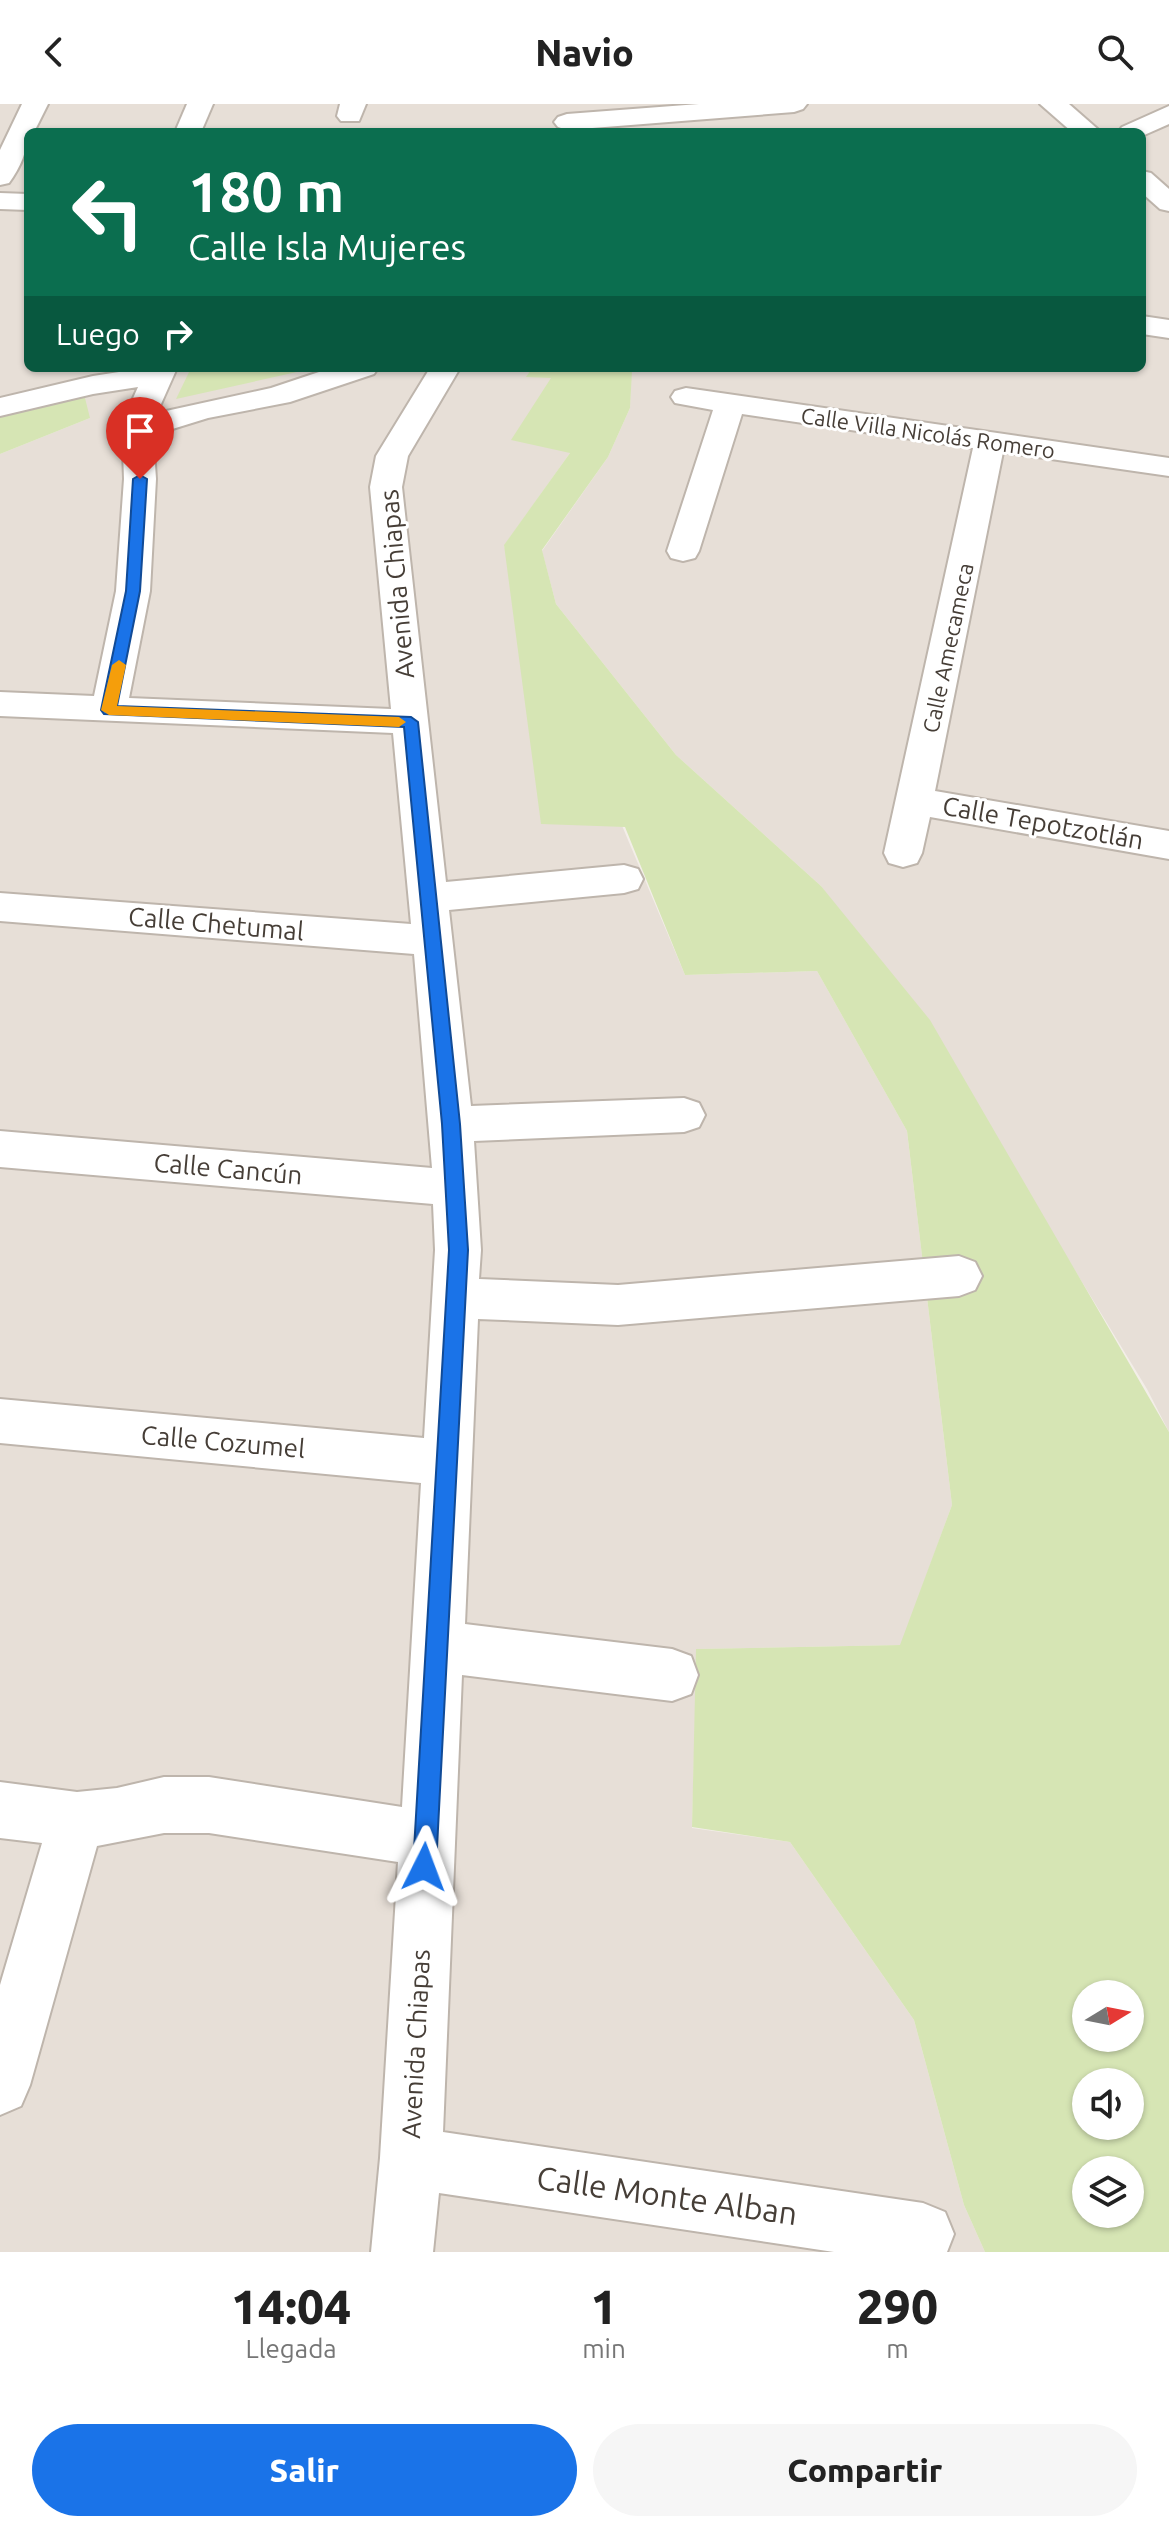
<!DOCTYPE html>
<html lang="es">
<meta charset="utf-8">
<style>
body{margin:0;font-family:Ubuntu,sans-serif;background:#f6f6f6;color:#222;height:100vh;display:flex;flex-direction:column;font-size:30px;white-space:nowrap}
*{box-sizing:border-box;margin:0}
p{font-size:26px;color:#767676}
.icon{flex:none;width:44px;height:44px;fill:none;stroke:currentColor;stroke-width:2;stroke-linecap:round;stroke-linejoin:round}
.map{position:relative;height:2148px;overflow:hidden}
.drawer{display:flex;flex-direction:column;background:#fff;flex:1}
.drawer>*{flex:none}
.banner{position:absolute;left:24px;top:24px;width:1122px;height:244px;border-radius:12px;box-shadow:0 2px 6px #0004;background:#0b6e4f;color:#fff;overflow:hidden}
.needle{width:52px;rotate:80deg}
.fabs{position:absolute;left:1072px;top:1876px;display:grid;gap:16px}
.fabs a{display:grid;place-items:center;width:72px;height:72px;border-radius:50%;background:#fff;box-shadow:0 2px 6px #0004;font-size:40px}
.pin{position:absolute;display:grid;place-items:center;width:68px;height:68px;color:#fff;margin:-82px -34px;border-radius:50% 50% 50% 0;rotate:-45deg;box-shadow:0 0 8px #0007}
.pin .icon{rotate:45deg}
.me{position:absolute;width:88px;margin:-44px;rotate:3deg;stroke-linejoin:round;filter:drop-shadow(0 0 6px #0008)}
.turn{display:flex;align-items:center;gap:28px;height:168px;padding:0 32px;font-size:36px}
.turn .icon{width:104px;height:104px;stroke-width:2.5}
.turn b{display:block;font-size:56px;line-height:68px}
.then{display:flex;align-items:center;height:76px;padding:0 32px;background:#0003;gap:16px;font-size:30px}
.eta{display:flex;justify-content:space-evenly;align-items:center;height:136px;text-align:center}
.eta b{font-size:48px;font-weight:800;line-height:56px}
.primary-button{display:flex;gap:16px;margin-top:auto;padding:16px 32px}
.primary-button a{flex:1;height:92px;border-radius:48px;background:#1a73e8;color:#fff;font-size:32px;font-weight:800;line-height:92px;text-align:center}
.primary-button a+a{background:#f6f6f6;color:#222}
header{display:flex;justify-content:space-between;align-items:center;height:104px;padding:0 32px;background:#fff;font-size:36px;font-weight:800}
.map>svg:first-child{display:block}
.residential{fill:#e7dfd7}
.green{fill:#d6e5b4;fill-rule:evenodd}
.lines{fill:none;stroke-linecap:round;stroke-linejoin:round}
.minor-casing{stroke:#beb5ac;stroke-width:4}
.minor{fill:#fff;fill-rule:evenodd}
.route{fill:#1a73e8;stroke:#114b97;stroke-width:2}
.slow{fill:#f59e0b}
.labels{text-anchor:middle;stroke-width:6;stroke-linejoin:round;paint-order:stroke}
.far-street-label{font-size:22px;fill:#463e37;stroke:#fff}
.street-label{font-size:26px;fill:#463e37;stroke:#fff}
.near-street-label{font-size:32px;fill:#463e37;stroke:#fff}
</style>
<header><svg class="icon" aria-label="back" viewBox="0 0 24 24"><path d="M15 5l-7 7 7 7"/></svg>Navio<svg class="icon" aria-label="search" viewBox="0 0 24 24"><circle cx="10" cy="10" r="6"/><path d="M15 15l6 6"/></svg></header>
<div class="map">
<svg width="1169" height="2148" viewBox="0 0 1169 2148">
<rect width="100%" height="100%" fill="#f3eee8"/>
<polygon class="residential" points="0,0 1169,0 1169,1328 1147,1285 1020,1076 821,782 676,651 556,500 542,447 608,353 630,304 631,264 1142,264 1142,28 28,28 28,264 532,264 527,272 551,273 570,349 504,442 685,871 817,867 907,1027 952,1401 901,1541 697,1545 692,1724 790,1738 914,1916 964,2101 985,2148 0,2148 0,350 90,314 0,310"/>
<g class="green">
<polygon points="191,264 315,264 176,295"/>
<path d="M532,264H631L632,267L630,304L608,353L542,446L556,500L676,651L821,782L930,916L1169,1328V2148H985L964,2101L914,1916L790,1738L692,1723L696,1545L900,1541L952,1401L907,1027L817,867L685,871L625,723L541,720L504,441L570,349L511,336L551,274L526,273ZM1086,1890H1130V1934H1086ZM1086,1978H1130V2022H1086ZM1086,2066H1130V2110H1086Z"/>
<polygon points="84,290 90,314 0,350 0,310"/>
</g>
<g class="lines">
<g class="minor-casing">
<g id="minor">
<path d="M22,0H48L34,28H28C28,46 20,64 9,79L0,81V46Z"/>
<polygon points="187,0 213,0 201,28 175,28"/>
<polygon points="340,0 366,0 359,17 341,17 337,12"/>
<polygon points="699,0 807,0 803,5 794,8 567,26 558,23 554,18 558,13 567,10"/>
<polygon points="1040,0 1069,0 1101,28 1072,28"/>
<polygon points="1169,2 1169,20 1142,32 1142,28 1118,28 1122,23"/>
<polygon points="1142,67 1151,69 1169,85 1169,107 1160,105 1142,89"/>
<polygon points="0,89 28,90 28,106 0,105"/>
<polygon points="1142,212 1169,216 1169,234 1142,230"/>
<polygon points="145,264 177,264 157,309 271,284 331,264 378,264 374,270 290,298 208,314 153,331 156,375 150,487 129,594 391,605 370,383 376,352 430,264 460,264 408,352 402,383 446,778 624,761 638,765 643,775 638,785 624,789 449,806 471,1002 684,994 699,999 705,1011 699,1023 684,1028 474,1037 481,1146 479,1175 618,1181 959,1152 975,1158 982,1172 975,1186 959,1192 618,1221 478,1215 465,1520 672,1545 691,1552 698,1571 691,1590 672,1597 462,1571 443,2028 923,2099 945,2108 954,2130 947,2148 834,2148 439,2089 433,2148 371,2148 380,2054 398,1758 209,1729 164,1729 97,1742 30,1981 21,2002 0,2011 0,1881 42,1739 0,1734 0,1678 77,1688 117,1684 164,1673 209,1673 402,1703 421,1379 0,1339 0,1295 424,1334 435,1146 433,1100 0,1063 0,1027 432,1064 414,850 0,817 0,789 411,820 393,629 0,612 0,588 94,592 116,487 124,375 122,319 138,283 93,290 0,312 0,294 93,272"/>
<polygon points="686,284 1169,354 1169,372 1003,348 935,687 1169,727 1169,755 930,713 922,749 917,759 903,763 889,759 884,749 973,344 742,310 699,447 695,454 683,457 671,454 667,447 713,306 675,299 671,293 675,287"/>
</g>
</g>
<use href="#minor" class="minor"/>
</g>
<polygon class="route" points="140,371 147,375 140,487 117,602 411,613 418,618 460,1020 468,1146 436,1763 433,1771 424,1774 416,1771 413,1763 449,1146 442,1020 404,623 104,610 101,606 126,487 133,375"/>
<polygon class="slow" points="119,556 126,561 117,602 399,613 406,618 399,623 109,611 101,606 112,561"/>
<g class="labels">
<g class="far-street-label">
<text transform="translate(928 329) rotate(8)" y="8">Calle Villa Nicolás Romero</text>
<text transform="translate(948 544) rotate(-78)" y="8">Calle Amecameca</text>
</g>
<g class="street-label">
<text transform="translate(397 480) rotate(-95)" y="9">Avenida Chiapas</text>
<text transform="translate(1043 719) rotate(10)" y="9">Calle Tepotzotlán</text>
<text transform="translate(216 820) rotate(5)" y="9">Calle Chetumal</text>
<text transform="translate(228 1065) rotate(5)" y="9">Calle Cancún</text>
<text transform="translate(223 1338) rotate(5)" y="9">Calle Cozumel</text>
<text transform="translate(416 1940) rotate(-87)" y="9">Avenida Chiapas</text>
</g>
<g class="near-street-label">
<text transform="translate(667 2092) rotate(8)" y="11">Calle Monte Alban</text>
</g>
</g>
</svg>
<div class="fabs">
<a><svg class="needle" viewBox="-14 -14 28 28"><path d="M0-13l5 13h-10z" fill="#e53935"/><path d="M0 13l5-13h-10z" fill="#767676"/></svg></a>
<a><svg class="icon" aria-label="sound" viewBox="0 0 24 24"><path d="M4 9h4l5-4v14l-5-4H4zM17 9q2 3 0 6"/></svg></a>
<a><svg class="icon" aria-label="layers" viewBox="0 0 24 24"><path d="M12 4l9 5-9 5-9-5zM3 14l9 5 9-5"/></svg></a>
</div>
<div class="pin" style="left:140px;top:375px;background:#d93025"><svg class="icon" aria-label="arrive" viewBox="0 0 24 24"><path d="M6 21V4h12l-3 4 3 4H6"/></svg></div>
<svg class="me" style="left:424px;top:1763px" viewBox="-20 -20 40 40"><path d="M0-17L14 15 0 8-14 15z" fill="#1a73e8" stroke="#fff" stroke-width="4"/></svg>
<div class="banner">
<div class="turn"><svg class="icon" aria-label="left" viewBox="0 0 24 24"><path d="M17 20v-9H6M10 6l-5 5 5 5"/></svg><div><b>180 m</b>Calle Isla Mujeres</div></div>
<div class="then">Luego<svg class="icon" aria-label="right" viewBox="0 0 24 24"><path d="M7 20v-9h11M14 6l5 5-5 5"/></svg></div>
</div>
</div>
<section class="drawer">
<div class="eta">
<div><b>14:04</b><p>Llegada</p></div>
<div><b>1</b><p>min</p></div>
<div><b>290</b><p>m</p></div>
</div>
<div class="primary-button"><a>Salir</a><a>Compartir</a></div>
</section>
